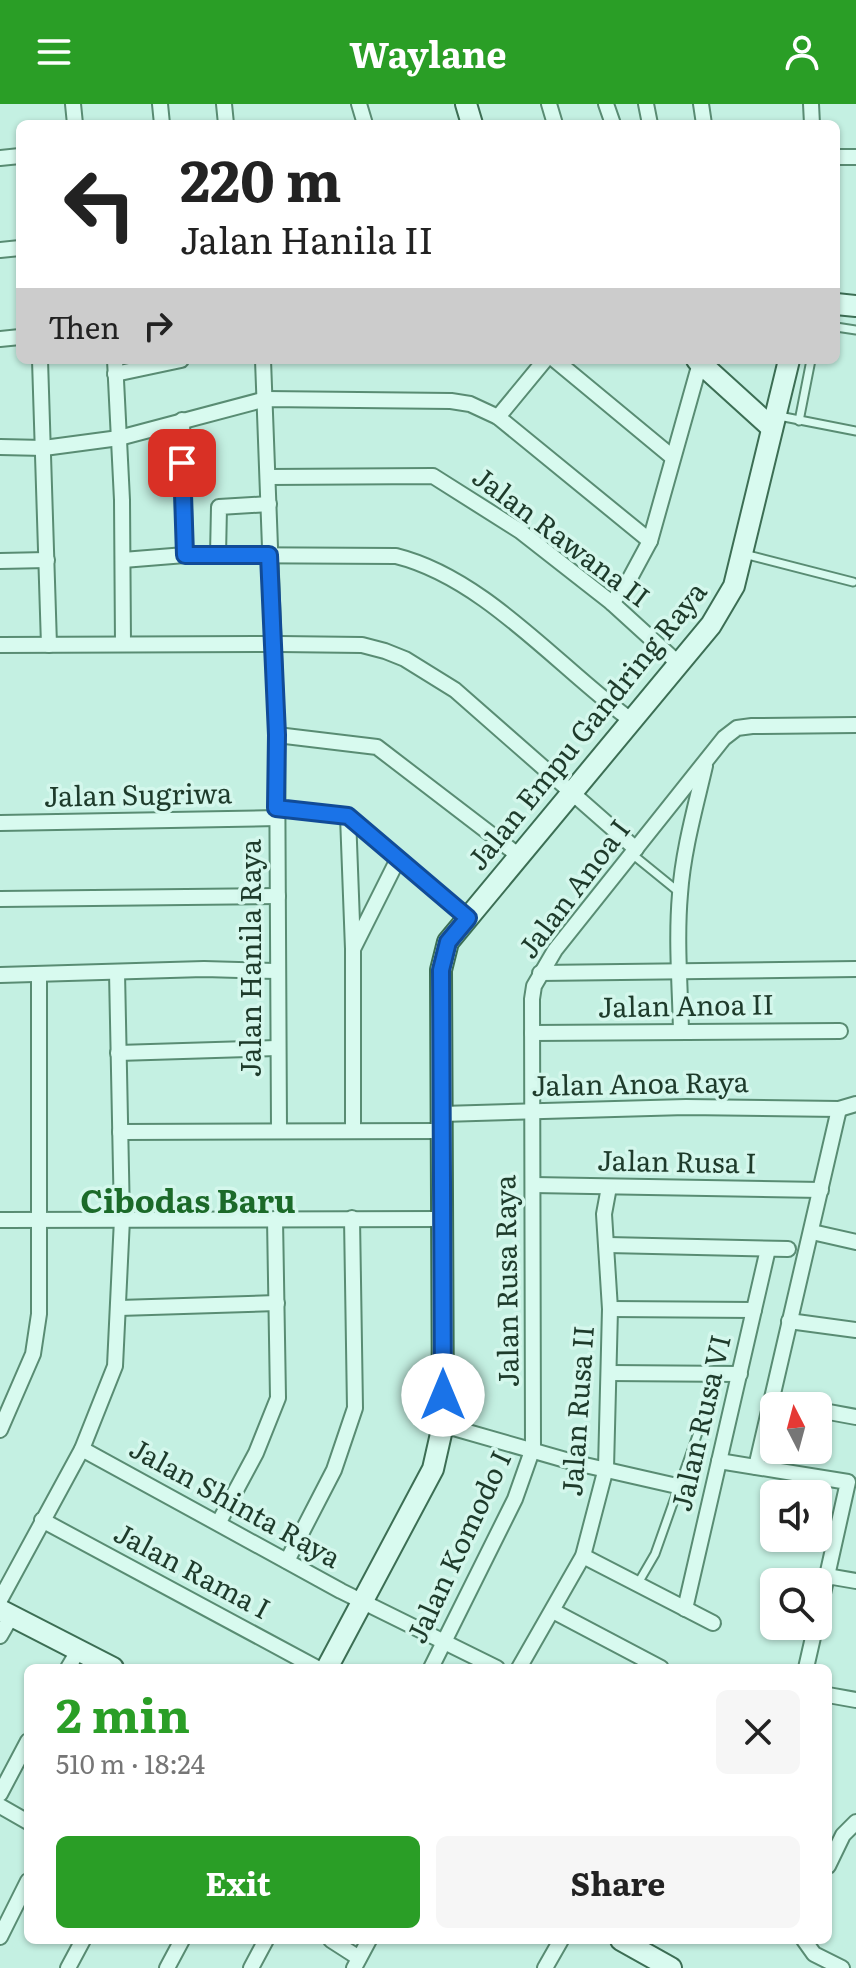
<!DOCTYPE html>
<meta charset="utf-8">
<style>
body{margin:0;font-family:Literata,serif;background:#f6f6f6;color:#222;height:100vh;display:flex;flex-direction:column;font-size:30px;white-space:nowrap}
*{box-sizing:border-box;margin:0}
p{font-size:26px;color:#767676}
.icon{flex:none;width:44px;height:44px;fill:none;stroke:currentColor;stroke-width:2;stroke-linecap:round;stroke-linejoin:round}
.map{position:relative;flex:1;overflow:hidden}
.drawer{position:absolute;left:24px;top:1560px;width:808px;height:280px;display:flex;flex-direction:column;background:#fff;border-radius:12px;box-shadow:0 2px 6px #0004}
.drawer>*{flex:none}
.banner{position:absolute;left:16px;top:16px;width:824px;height:244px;border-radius:12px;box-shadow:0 2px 6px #0004;background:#fff;color:#222;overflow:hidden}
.needle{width:52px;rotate:354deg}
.fabs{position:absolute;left:760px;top:1288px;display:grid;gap:16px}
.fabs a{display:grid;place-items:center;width:72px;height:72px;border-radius:12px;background:#fff;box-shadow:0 2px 6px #0004;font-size:40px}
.pin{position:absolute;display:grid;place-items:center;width:68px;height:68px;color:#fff;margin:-34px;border-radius:16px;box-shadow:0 4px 12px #0006}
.me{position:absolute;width:88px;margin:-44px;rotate:0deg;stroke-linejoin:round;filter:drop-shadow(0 0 6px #0008)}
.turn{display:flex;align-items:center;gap:28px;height:168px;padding:0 32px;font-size:36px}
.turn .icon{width:104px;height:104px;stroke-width:2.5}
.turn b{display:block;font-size:56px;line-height:68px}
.then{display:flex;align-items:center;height:76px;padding:0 32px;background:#0003;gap:16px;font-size:30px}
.round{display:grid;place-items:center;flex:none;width:84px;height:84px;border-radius:12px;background:#f6f6f6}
.head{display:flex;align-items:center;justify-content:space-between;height:136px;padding:0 32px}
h1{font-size:48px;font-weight:700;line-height:60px;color:#2a9e26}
.cta{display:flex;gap:16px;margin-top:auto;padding:16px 32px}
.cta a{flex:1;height:92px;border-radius:12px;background:#2a9e26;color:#fff;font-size:32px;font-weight:700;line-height:92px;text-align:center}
.cta a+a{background:#f6f6f6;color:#222}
header{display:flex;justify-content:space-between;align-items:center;height:104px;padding:0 32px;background:#2a9e26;color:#fff;font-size:36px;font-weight:700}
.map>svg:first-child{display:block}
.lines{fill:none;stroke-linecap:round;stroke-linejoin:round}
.lane-casing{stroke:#598c73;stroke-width:11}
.street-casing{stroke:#598c73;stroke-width:18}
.secondary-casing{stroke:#3c6e54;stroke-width:24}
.lane{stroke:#d8faef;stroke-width:7}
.street{stroke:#d8faef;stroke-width:14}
.secondary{stroke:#d8faef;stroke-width:20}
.route-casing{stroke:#114b97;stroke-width:20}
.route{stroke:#1a73e8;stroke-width:14}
.labels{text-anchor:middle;stroke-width:7;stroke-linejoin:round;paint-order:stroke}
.street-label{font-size:28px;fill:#1e3b2b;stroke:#d4f7ec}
.quarter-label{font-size:32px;font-weight:bold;fill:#1b6a29;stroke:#d4f7ec}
</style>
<header><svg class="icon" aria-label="menu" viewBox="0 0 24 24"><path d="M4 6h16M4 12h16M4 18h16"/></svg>Waylane<svg class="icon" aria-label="person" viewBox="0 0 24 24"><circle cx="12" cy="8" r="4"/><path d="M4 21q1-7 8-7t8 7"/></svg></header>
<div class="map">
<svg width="856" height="1864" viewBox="0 0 856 1864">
<rect width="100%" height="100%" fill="#c4f0e2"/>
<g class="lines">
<g class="lane-casing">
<g id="lane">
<polyline points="836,223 856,226"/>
<polyline points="779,312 856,327"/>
<polyline points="799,317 811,256"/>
<polyline points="744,450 853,478"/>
<polyline points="632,750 680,789"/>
<polyline points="637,1481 655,1450 700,1323"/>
</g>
</g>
<g class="street-casing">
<g id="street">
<polyline points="73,0 75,20"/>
<polyline points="160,0 162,20"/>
<polyline points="224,0 226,20"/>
<polyline points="359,0 365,20"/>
<polyline points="549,0 555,20"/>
<polyline points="606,0 613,20"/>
<polyline points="646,0 650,20"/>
<polyline points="701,0 704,20"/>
<polyline points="811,0 812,20"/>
<polyline points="836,53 856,53"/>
<polyline points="0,54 20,52"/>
<polyline points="0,146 20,144"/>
<polyline points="0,235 20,233"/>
<polyline points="40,256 49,541"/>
<polyline points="115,256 122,396 123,540"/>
<polyline points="263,256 277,631 279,1025"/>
<polyline points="555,256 671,352"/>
<polyline points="115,270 181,256"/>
<polyline points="498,313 545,256"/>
<polyline points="182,316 185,451"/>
<polyline points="0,343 44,344 119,334 266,295 451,297 470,300 498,313 650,437"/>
<polyline points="269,373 433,372 520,427 612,499 679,560"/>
<polyline points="218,451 219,403 269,400"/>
<path d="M123,456L185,451L396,452C485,474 559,564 632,617"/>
<polyline points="0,457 47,456"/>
<polyline points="612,499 629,476 650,437 700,259"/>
<polyline points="0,541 280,540 362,541 385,547 405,555 455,586 636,745"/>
<polyline points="277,631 377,643 518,751"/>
<polyline points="276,704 348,712 468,814"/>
<polyline points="348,712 353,845 353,1027"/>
<polyline points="0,719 277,714"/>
<polyline points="0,795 278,792"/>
<polyline points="354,843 397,757"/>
<polyline points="540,869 856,865"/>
<polyline points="0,871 204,865 276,867"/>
<path d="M681,927C680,881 676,836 680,790C683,747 695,705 705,662"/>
<polyline points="532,929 840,927"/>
<polyline points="118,949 276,944"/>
<polyline points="442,1010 686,1003 839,1005 856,1000"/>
<polyline points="120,1028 442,1027"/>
<polyline points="533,1081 821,1086"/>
<polyline points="0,1116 442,1115"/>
<polyline points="812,1128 856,1138"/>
<polyline points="608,1141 788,1145"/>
<polyline points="119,1204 277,1199"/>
<polyline points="610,1205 754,1206"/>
<polyline points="789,1217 856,1226"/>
<polyline points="610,1269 740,1270"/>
<polyline points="771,1297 798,1302"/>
<polyline points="818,1306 856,1313"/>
<polyline points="443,1321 576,1359 677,1382"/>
<polyline points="0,1326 33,1250 39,1210 39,871"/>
<polyline points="82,1345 341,1487 497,1564"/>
<polyline points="719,1357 848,1378 827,1472"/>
<polyline points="756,1363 839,1005"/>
<polyline points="42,1416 317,1564"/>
<polyline points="219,1418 256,1349 278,1294 275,1115"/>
<polyline points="583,1452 713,1519"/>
<polyline points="287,1457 334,1366 355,1304 352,1114"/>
<polyline points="0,1496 82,1345 115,1262 122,1115 117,868"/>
<polyline points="685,1505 768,1145"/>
<polyline points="553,1507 661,1564"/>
<polyline points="0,1532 11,1513"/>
<polyline points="68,1564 78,1547"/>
<polyline points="431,1564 515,1395 533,1344 532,895 534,882 555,846 724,634 737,624 752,622 856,621"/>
<polyline points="519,1564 583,1452 606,1364 610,1205 604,1110 609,1083"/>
<polyline points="806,1564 827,1472 856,1477"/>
<polyline points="828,1591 856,1596"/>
<polyline points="0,1690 28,1637"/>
<polyline points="0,1702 28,1718"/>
<polyline points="828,1762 843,1731 856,1718"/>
<polyline points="0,1833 28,1777"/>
<polyline points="331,1836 359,1854"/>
<polyline points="804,1836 814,1850 842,1864"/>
<polyline points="68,1864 83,1836"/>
<polyline points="167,1864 182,1836"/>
<polyline points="251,1864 266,1836"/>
<polyline points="354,1864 369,1836"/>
<polyline points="545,1864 561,1836"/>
</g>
</g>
<g class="secondary-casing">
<g id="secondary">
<polyline points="466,0 472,20"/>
<polyline points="836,200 856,202"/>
<polyline points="697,256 772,324"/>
<polyline points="0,1506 113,1564"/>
<polyline points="327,1564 433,1365 443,1321 441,866 448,838 711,521 734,482 789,256"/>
<polyline points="621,1836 671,1864"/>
</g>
</g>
<use href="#lane" class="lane"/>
<use href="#street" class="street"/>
<use href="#secondary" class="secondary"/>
</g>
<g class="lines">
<g class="route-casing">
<polyline id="route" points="182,359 185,451 269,451 277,631 276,704 348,712 468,814 448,838 441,866 443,1291"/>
</g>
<use href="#route" class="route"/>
</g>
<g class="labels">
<g class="street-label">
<text transform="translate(561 433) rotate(37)" y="10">Jalan Rawana II</text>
<text transform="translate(587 622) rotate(-51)" y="10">Jalan Empu Gandring Raya</text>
<text transform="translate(138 691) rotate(-1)" y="10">Jalan Sugriwa</text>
<text transform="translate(574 785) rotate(-53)" y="10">Jalan Anoa I</text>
<text transform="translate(251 854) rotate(-90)" y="10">Jalan Hanila Raya</text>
<text transform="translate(686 902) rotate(-1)" y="10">Jalan Anoa II</text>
<text transform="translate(640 980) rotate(-1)" y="10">Jalan Anoa Raya</text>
<text transform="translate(677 1058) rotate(1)" y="10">Jalan Rusa I</text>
<text transform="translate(507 1177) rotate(-91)" y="10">Jalan Rusa Raya</text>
<text transform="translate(578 1307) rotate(-86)" y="10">Jalan Rusa II</text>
<text transform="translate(701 1319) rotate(-77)" y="10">Jalan Rusa VI</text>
<text transform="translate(235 1399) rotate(29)" y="10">Jalan Shinta Raya</text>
<text transform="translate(459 1443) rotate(-65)" y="10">Jalan Komodo I</text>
<text transform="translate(192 1467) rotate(28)" y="10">Jalan Rama I</text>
</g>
<g class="quarter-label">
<text x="188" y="1109">Cibodas Baru</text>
</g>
</g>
</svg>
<div class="fabs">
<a><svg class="needle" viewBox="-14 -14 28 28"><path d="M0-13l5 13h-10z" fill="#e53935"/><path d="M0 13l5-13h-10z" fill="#767676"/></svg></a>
<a><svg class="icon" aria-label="sound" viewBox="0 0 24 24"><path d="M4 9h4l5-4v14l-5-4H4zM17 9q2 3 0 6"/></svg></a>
<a><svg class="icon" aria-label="search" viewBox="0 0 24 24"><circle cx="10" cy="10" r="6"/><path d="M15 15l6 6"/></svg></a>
</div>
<div class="pin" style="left:182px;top:359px;background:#d93025"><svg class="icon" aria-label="arrive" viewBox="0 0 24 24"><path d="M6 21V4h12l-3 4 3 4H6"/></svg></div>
<svg class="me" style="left:443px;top:1291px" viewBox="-20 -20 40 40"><circle r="19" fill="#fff"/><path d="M0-13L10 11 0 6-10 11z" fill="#1a73e8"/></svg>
<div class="banner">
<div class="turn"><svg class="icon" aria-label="left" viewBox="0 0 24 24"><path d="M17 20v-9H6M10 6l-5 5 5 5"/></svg><div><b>220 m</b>Jalan Hanila II</div></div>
<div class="then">Then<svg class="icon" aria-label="right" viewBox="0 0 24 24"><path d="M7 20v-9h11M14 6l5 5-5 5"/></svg></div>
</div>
<section class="drawer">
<div class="head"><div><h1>2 min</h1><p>510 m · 18:24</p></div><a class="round"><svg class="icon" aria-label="close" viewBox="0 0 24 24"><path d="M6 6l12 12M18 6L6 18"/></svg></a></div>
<div class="cta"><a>Exit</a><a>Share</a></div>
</section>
</div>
